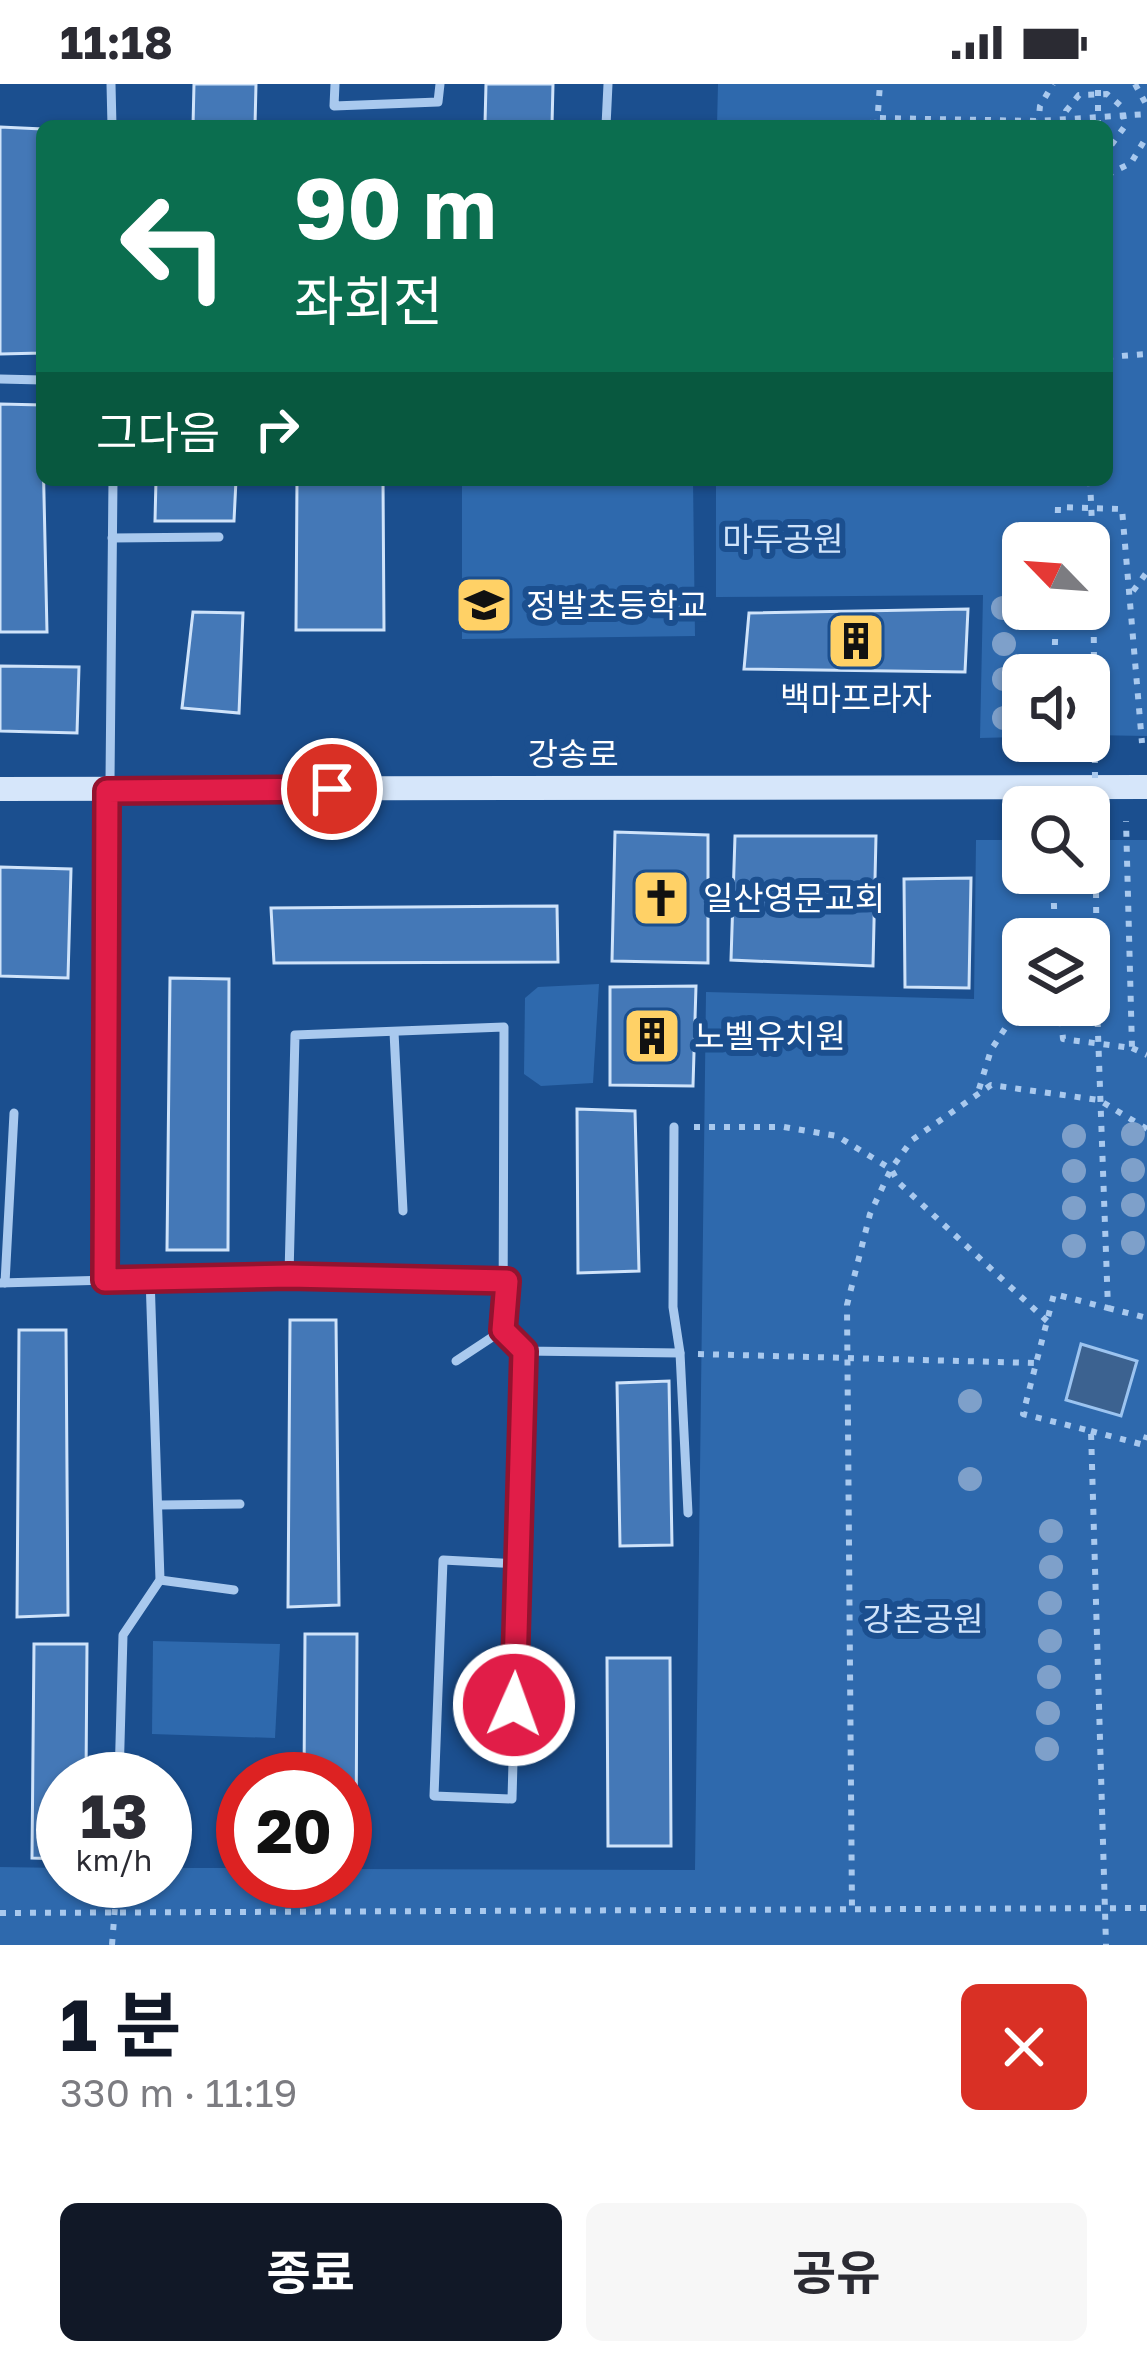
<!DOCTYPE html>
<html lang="ko">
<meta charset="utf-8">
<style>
body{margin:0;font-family:"Golos Text","Noto Sans KR",sans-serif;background:#f7f7f7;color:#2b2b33;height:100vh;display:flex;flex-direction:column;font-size:45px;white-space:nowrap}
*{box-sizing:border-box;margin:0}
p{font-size:39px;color:#7c7c81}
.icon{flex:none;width:66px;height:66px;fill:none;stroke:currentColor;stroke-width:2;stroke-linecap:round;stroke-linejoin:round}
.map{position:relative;height:1861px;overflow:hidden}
.drawer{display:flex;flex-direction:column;background:#fff;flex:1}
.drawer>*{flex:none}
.banner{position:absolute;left:36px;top:36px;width:1077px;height:366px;border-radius:18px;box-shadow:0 3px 9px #0004;background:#0b6e4f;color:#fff;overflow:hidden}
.needle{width:78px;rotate:295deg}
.controls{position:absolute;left:1002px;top:438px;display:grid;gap:24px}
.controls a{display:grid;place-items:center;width:108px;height:108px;border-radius:18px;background:#fff;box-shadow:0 3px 9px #0004;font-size:60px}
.speed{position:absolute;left:36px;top:1668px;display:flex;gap:24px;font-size:60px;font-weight:700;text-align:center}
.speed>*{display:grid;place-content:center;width:156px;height:156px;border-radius:50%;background:#fff;box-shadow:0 3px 9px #0004;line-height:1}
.speed small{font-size:30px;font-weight:400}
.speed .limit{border:18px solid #d22;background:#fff;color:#111}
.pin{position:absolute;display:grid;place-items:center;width:102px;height:102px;color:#fff;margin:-51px;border:6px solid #fff;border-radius:50%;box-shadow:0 3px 12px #0007}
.me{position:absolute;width:132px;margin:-66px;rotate:2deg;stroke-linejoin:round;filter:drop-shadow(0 0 9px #0008)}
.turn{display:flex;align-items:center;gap:42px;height:252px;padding:0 60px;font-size:54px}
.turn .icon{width:156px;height:156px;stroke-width:2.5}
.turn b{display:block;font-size:84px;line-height:102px}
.then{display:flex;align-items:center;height:114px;padding:0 60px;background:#0003;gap:24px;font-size:45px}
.round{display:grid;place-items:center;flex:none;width:126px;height:126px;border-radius:18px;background:#f7f7f7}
.summary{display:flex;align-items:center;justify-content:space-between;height:204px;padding:0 60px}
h1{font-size:72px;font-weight:700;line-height:90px;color:#111827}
.action{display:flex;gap:24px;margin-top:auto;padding:24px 60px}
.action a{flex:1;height:138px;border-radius:18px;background:#111827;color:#fff;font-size:48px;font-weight:700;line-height:138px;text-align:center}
.action a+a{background:#f7f7f7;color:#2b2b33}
.status{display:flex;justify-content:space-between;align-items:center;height:84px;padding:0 60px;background:#fff;direction:ltr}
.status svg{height:33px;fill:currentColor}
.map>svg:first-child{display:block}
.green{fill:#2e69ad;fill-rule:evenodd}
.water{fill:#3c6290;stroke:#9cc4f0;stroke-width:3}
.building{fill:#4478b7;stroke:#cfe3fa;stroke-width:3}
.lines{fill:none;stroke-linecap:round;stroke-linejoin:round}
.path{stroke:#a9c9ee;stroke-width:6;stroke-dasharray:6 9;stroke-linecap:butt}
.lane{stroke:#a9c9ee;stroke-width:9}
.secondary{stroke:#d6e6fa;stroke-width:24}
.path-bridge{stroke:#a9c9ee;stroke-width:6;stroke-dasharray:6 9;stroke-linecap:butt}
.tree{fill:#7ea0ca}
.route-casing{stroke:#92132f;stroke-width:30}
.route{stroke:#e11d48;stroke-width:21}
.labels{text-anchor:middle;stroke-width:12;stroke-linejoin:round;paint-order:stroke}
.park-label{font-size:33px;fill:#cfe3fa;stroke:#1b4f8f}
.poi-label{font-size:33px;fill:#fff;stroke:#1b4f8f;text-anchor:start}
.street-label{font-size:33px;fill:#fff;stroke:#1b4f8f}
</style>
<div class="status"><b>11:18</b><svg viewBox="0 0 49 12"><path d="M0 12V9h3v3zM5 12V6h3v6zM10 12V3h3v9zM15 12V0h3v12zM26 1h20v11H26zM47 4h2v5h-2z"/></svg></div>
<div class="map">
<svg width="1147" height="1861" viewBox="0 0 1147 1861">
<rect width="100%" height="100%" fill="#1b4f8f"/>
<g class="green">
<path d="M718,0H1147V652L1089,651V591H1023V653L980,654L983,511L716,513V396H1107V42H717ZM1023,459H1089V525H1023Z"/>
<polygon points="462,396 693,396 695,552 462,555"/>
<path d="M976,756H1023V789H1089V756H1147V1861H0V1783L63,1784V1797H165V1784H243V1797H345V1785L695,1786L706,908L974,915ZM1023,855H1089V921H1023Z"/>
<polygon points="599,900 593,999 541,1002 524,990 525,914 538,903"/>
<polygon points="153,1557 280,1560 275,1654 152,1650"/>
</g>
<polygon class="water" points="1081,1260 1137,1277 1121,1332 1066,1316"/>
<g class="building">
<polygon points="194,0 256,0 255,42 193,42"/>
<polygon points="486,0 553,0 552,41 485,40"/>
<polygon points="0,43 42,45 42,269 0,270"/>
<polygon points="0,320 42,321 47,548 0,548"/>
<polygon points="156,396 236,396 234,437 155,437"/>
<polygon points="297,396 383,396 384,546 296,546"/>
<polygon points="968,525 965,588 744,585 749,529"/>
<polygon points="193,528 243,529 239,629 182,624"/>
<polygon points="0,582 79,583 77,649 0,647"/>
<polygon points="615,748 708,751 708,879 612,877"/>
<polygon points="735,752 876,752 873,882 731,876"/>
<polygon points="0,783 71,785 68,894 0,892"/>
<polygon points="971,794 969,904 905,903 904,795"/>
<polygon points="557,822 558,878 274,879 271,824"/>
<polygon points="170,894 229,895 228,1166 167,1166"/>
<polygon points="696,902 693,1002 610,1001 610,903"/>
<polygon points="577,1025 635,1027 639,1187 578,1189"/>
<polygon points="290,1236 336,1236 339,1521 288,1523"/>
<polygon points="19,1246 66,1246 68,1531 17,1533"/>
<polygon points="669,1297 672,1461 620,1462 617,1299"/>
<polygon points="305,1550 357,1550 356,1774 345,1774 345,1695 304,1695"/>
<polygon points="34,1560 87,1560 86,1695 63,1695 63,1775 32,1774"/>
<polygon points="607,1574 670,1574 671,1762 608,1762"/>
</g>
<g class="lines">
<g class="path">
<polyline points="1135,0 1147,22"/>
<polyline points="868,42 877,34 1038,37 1147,30"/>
<polyline points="877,42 880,0"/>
<polyline points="1038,42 1040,22 1053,0"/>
<polyline points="1064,42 1066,27 1079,11 1107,10 1122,23 1125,42 1107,67"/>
<polyline points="1098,42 1098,0"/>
<polyline points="1107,91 1131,79 1147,52"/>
<polyline points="1107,273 1147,270"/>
<polyline points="1090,396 1093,463"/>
<polyline points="1057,459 1058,423 1122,425 1142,659"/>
<polyline points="1133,507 1147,488"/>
<polyline points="1054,591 1056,525"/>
<polyline points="1052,661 1052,657"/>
<polyline points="1053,789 1055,855"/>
<polyline points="1060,921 1063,955 1132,964 1126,737"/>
<polyline points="1097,922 1108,1224 1054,1210 1023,1330 1091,1347 1106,1861"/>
<polyline points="1132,964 1147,971"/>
<polyline points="979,1005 991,966 1023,917"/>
<polyline points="694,1043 784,1043 837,1052 891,1085 870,1130 847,1221 852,1826"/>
<polyline points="1108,1224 1147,1234"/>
<polyline points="1047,1237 898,1098 891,1085 912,1056 991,1001 1099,1016 1147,1045"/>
<polyline points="698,1270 1036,1279"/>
<polyline points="1091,1347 1144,1361 1147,1351"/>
<polyline points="0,1829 1147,1824"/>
<polyline points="112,1861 117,1797"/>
</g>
<g class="lane">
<polyline points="111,0 112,42"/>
<polyline points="335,0 334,22 438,18 440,0"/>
<polyline points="606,42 608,0"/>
<polyline points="0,295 42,296"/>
<polyline points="112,454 219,453"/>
<polyline points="394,948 403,1127"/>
<polyline points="289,1191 295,951 504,943 503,1246 524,1267 680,1269 673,1223 674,1043"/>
<polyline points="105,1196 113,396"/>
<polyline points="0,1199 289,1191 507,1197"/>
<polyline points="5,1199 14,1029"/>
<polyline points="680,1269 688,1429"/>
<polyline points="456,1277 503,1246"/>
<polyline points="160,1421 240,1420"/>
<polyline points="518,1480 443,1476 434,1712 512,1715 524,1267"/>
<polyline points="160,1496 234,1506"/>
<polyline points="119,1695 123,1551 160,1496 150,1193"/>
</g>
<polyline class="secondary" points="0,705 1147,703"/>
<polyline class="path-bridge" points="1093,463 1097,922"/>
</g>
<g class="tree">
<circle cx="1003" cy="524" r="12"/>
<circle cx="1004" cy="560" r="12"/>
<circle cx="1004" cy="595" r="12"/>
<circle cx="1004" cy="634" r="12"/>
<circle cx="1133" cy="1050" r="12"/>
<circle cx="1074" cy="1052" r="12"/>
<circle cx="1133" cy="1086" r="12"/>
<circle cx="1074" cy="1087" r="12"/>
<circle cx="1133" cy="1121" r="12"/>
<circle cx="1074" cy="1124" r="12"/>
<circle cx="1133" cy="1159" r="12"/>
<circle cx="1074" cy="1162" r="12"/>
<circle cx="970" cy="1317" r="12"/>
<circle cx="970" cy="1395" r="12"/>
<circle cx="1051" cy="1447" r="12"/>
<circle cx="1051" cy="1483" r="12"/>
<circle cx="1050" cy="1519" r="12"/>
<circle cx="1050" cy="1557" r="12"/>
<circle cx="1049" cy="1593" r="12"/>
<circle cx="1048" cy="1629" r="12"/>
<circle cx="1047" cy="1665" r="12"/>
</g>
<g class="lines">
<g class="route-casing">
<polyline id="route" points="332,705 107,707 105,1196 289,1192 507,1197 503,1246 524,1267 514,1621"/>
</g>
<use href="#route" class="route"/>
</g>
<defs>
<g id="school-square" transform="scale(3)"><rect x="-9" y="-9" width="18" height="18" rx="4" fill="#ffd166" stroke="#1b4f8f"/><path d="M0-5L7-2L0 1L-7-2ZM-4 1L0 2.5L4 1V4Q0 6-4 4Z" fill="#111"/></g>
<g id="building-square" transform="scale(3)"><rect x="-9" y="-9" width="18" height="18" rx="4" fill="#ffd166" stroke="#1b4f8f"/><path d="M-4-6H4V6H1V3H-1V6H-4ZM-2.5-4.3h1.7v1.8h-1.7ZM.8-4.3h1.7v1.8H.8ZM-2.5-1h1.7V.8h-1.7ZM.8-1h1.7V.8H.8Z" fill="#111"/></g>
<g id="church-square" transform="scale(3)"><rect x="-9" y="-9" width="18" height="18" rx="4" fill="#ffd166" stroke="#1b4f8f"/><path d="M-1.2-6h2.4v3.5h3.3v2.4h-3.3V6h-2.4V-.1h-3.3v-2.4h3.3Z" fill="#111"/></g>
</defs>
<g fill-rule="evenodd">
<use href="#school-square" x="484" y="521"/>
<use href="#building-square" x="856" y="557"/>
<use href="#church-square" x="661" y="814"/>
<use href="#building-square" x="652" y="952"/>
</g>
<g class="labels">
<g class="park-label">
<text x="783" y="467">마두공원</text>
<text x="923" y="1547">강촌공원</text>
</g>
<g class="poi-label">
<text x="526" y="533">정발초등학교</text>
<text x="856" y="626" text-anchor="middle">백마프라자</text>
<text x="703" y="826">일산영문교회</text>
<text x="694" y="964">노벨유치원</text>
</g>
<g class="street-label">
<text x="573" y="682">강송로</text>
</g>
</g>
</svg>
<div class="controls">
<a><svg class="needle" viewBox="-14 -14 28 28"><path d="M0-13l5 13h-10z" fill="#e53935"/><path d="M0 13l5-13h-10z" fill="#7c7c81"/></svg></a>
<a><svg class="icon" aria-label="sound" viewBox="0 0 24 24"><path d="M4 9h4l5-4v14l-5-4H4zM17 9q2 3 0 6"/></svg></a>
<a><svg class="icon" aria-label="search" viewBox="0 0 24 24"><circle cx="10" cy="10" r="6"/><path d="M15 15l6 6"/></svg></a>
<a><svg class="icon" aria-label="layers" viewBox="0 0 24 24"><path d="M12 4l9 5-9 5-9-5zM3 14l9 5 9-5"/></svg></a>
</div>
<div class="speed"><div>13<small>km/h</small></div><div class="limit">20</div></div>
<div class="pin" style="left:332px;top:705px;background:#d93025"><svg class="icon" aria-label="arrive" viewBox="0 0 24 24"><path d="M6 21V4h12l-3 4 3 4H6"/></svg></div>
<svg class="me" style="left:514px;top:1621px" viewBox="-20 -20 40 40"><circle r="17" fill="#e11d48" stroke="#fff" stroke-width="3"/><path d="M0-11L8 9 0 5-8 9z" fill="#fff"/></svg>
<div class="banner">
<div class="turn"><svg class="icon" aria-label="left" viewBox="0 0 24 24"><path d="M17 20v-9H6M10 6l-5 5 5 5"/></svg><div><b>90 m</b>좌회전</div></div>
<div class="then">그다음<svg class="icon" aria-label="right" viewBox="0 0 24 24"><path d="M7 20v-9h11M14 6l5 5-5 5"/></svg></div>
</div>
</div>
<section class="drawer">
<div class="summary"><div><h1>1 분</h1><p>330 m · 11:19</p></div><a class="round" style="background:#d93025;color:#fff"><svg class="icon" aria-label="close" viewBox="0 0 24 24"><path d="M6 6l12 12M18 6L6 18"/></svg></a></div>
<div class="action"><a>종료</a><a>공유</a></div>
</section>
